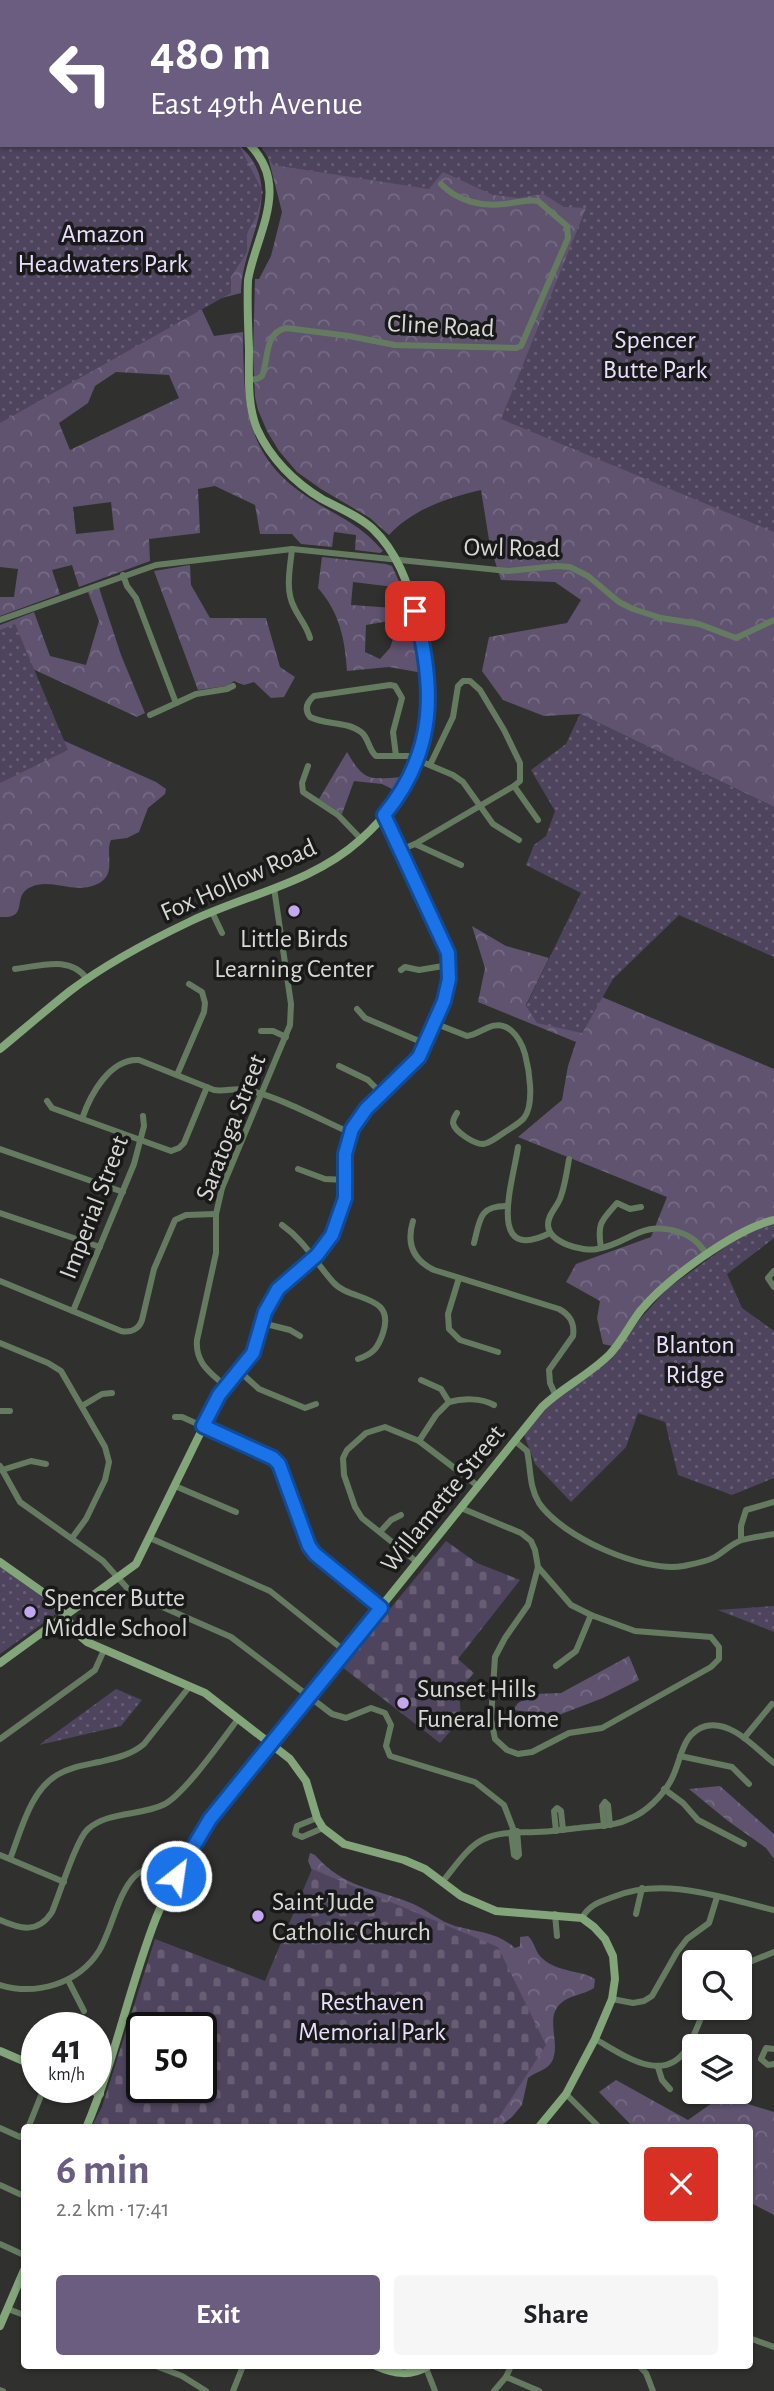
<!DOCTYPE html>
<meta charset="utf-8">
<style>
body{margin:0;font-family:"Alegreya Sans",sans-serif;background:#f6f6f6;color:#202124;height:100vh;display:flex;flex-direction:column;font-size:26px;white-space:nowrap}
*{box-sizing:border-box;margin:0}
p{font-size:23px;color:#757577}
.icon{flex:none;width:38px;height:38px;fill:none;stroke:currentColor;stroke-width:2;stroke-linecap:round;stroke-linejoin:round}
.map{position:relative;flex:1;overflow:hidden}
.sheet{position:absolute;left:21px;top:2124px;width:732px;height:245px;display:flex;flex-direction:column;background:#fff;border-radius:7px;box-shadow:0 2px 5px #0004}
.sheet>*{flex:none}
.guide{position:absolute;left:0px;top:0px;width:775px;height:147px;box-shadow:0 2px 5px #0004;background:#6a5d80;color:#fff;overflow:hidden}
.buttons{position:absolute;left:682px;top:1950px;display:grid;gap:14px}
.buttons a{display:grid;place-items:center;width:70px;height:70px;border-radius:7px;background:#fff;box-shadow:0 2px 5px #0004;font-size:35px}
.speed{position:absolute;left:21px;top:2012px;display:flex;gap:14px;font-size:35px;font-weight:700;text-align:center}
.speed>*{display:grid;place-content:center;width:91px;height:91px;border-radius:50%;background:#fff;box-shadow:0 2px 5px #0004;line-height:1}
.speed small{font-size:18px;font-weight:400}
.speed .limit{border:4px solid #111;border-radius:10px;background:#fff;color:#111}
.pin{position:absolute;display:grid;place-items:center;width:60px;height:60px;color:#fff;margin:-30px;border-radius:14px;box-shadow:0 4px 10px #0006}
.me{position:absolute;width:77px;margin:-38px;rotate:30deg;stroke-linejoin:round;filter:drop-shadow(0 0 5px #0008)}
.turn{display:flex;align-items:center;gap:24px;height:147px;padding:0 35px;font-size:32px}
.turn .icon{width:91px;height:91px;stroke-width:2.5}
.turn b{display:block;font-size:49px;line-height:60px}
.round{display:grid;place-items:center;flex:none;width:74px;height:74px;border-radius:7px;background:#f6f6f6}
.headline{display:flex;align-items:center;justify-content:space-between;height:119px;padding:0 35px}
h1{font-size:42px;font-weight:700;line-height:52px;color:#6a5d80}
.button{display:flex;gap:14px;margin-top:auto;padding:14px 35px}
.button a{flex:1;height:80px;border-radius:7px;background:#6a5d80;color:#fff;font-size:28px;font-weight:700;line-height:80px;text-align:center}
.button a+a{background:#f6f6f6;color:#202124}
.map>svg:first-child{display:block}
.forest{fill:url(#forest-crowns);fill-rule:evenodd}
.cemetery{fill:url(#cemetery-stones);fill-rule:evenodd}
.park{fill:url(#park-dots)}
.pitch{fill:#4f445e}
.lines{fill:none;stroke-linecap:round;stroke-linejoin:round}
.street{stroke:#657b60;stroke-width:6}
.secondary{stroke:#82a579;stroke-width:8}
.route-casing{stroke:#114b97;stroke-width:18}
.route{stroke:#1a73e8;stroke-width:12}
.poi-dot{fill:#c5a6f0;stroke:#181918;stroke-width:2.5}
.labels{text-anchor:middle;stroke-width:7;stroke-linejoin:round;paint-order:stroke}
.park-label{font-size:26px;fill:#eaddfe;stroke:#181918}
.street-label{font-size:26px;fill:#d7d8d6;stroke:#181918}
.poi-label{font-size:26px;fill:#d7d8d6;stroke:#181918;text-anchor:start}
</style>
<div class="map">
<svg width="774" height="2391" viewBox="0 0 774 2391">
<defs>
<pattern id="forest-crowns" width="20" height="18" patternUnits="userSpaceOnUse" patternTransform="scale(1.75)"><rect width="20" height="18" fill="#5f5370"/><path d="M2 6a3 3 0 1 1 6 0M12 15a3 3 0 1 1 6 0" fill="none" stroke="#756b84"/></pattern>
<pattern id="cemetery-stones" width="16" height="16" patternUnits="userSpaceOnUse" patternTransform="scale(1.75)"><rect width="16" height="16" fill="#4f445e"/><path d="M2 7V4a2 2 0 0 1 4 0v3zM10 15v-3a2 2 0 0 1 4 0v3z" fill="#685e74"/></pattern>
<pattern id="park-dots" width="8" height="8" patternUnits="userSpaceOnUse" patternTransform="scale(1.75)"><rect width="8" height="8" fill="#4f445e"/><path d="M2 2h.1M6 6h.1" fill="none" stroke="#685e74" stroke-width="1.8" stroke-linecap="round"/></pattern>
</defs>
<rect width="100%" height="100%" fill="#30312f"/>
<g class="forest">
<path d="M211,0H774V807L580,714L544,716L503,700L482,671L489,637L567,623L581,600L555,582L501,580L490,546L481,490C447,498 413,509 389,535L370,518L321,489L297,472L279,451L267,431L258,410L255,397L253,354L255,279H259L271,256L282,212L266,149L774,145V2H210Z"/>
<path d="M2,43V145H239C289,190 241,241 241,293L214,300L201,308L214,336L243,332C244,403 243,455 309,498C338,517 359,523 383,551L380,553L355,550L356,535L334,532L332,547L301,544L292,534H260L255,505L215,486L198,489L200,533L149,539L150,561L79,587L72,565L52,570L60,594L0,616V597H14L18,569L0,567V44ZM116,372L169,375L179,398L70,450L59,423L88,403L95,386ZM111,502L114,530L76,534L73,507Z"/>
<path d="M322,557L386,564L392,566L402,588L353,582L351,605L409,609L411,617L366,625L365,652L380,659L390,648L394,636L415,631L423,673L389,667L347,671C345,640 340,613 318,588Z"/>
<polygon points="190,565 191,585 210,618 266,618 280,667 295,677 284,697 271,698 254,682 244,685 234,681 227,686 198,690 154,571"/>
<polygon points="99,588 121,655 145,713 137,717 0,654 0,625 34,612 50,656 86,665 99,621 88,592"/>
<path d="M0,712L156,782L166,789L165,794L148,808L139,832L127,838L111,840C105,853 116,872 101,882C77,897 52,877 31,887C10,896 31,919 0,917Z"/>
<path d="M347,752C365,783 370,779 403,777L396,791L382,784L354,781L342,814L319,799Z"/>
<polygon points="472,926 506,946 549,958 526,1005 582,1033 602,997 774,1069 774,1220 746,1230 665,1285 616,1347 603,1344 597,1318 600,1301 566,1282 576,1264 651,1237 667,1197 518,1137 562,1100 568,1066 576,1042 478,1002 485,968"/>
<polygon points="629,1656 639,1680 603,1698 551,1718 531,1712 513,1710 518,1703 535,1694 561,1693"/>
<polygon points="720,1786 774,1834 774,1859 766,1848 728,1821 689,1789"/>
<path d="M310,1853L315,1855C344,1888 373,1888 411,1903C426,1909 439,1921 455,1926C477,1932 497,1932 515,1948L520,1946V1937L528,1936C535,1942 535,1953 543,1959C559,1973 582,1970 595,1979L594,1988C584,1995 568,1995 559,2005C545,2020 562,2046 551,2063C545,2071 535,2072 528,2078L522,2105L512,2117L498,2128H472L244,2026L141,2028L265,1987L314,1875L308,1861Z"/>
<polygon points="616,2080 688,2120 722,2096 774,2112 774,2215 749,2202 749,2128 634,2128 599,2092"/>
</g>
<g class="cemetery">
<polygon points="446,1541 477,1563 520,1580 458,1659 474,1673 459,1690 461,1719 440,1743 342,1667"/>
<path d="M312,1869L498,1947L546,2045L492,2128H91L102,2107L155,1939L265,1981ZM142,2028H201V2088H142Z"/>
</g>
<g class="park">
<polygon points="665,0 774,0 774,532 501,419 586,208 564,207 543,194 518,198 493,195 443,172 429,189 273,165 260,145 774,145 774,2 665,2"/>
<polygon points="2,62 2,145 239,145 263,192 256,217 247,234 247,252 231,277 231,293 0,423 0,63"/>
<polygon points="15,624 68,750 0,783 0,630"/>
<polygon points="580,714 774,807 774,957 679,915 613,979 582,1033 537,1023 526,1006 581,893 526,865 534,845 546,836 555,811 531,770 566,744"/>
<polygon points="774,1223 774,1238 727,1274 742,1308 774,1331 774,1478 732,1495 678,1475 665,1422 638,1413 626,1447 571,1502 535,1464 524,1435 545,1408 612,1358 640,1319 667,1289 735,1240 755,1229"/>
<polygon points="0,1567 45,1599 57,1613 0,1654"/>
<polygon points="774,1606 774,1632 718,1610"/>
<polygon points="116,1689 142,1700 121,1726 39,1745"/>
</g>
<path class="pitch" d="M0,1591C34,1598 36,1640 0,1642V1640C15,1639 23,1630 24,1616L18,1602L0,1594Z"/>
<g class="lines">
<g class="street">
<polyline points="21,0 23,2"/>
<path d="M249,380L257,379L262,376C269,358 264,333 286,328L349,336L395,345L516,348L521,346L568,238L567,226L538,201C526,199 516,203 504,204C482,207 457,201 441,184"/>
<path d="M292,549C290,568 285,590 294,607C299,618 307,626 310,638"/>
<polyline points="123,575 127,586 136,598 176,703"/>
<polyline points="0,620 156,565 292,549 508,571 557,566 570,567 588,576 619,602 633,609 661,618 699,624 736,638 774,620"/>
<polyline points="150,715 196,694 227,689 233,686"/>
<path d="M396,756L393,732L402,698L395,686L390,685L314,696C307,702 304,709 310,717C325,725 347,721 361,732C369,738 368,749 376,756H408L453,775L463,782L493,824L519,840"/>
<polyline points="430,765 453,717 458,686 463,681 470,681 480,690 504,730 520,763 520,781 514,786"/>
<polyline points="308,766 302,783 303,792 338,815 361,839"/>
<polyline points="415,844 461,865"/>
<polyline points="400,850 415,844 514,786 538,820"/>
<polyline points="212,912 222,933"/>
<path d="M15,969C40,966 71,955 87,979"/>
<polyline points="401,970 405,967 419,970 449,965"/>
<polyline points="357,1009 365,1018 426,1044"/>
<path d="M434,1023L467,1036C475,1035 480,1031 487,1028C507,1018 520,1037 525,1054C529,1069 535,1104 524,1118C519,1124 509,1129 502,1134C497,1137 490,1143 483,1144C474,1144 455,1132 453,1123C453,1119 455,1116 457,1113"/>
<polyline points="261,1031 273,1031 286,1037"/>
<polyline points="339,1066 368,1080 382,1094"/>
<polyline points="177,1075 204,1012 205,1003 202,992 189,984"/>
<polyline points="47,1101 52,1108 171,1151 179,1148 184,1143 207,1087"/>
<path d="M82,1119C90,1095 110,1058 139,1060L214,1090C226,1092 236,1087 247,1090C278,1096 321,1120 351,1133"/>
<path d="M518,1147C514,1178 484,1266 550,1233"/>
<polyline points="0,1149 123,1192"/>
<path d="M569,1159C567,1171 565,1185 561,1196C558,1207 548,1213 548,1225C549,1243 583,1252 597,1249C631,1243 639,1220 679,1232C693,1237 699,1243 707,1255"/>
<polyline points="298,1169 325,1179 346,1180"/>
<polyline points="0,1213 100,1247"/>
<path d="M413,1221C406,1244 413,1260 434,1270L559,1309C570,1315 575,1323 573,1336L549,1370L550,1383L555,1394"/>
<path d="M282,1225C305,1241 315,1262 333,1282C350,1302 396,1293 383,1333C378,1348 373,1354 358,1359"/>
<path d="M474,1243C480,1220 479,1206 506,1206"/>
<path d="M601,1248C597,1223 601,1221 617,1203L630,1209L641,1207"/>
<polyline points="774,1271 768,1278 774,1287"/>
<polyline points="459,1278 448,1314 449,1329 460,1340 498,1352"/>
<path d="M0,1281L121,1331C131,1333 139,1329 142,1320L154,1269L175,1220L186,1215L216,1214"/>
<polyline points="73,1311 134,1164 144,1126 143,1116"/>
<polyline points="262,1323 290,1330 300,1336"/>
<polyline points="0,1343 48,1363 61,1371 105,1447 109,1462 105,1480 86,1519 72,1538"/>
<polyline points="239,1371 259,1389 305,1408 316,1404"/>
<path d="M421,1380L441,1389L449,1402C463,1398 481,1398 494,1405"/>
<path d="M225,1386C210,1372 195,1363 197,1340L216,1253V1214L222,1188L290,1025L291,1004L274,888"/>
<polyline points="82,1406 102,1394 112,1393"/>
<polyline points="0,1411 10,1411"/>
<polyline points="175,1417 182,1417 273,1458 279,1464 309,1546 315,1554 381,1608"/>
<polyline points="419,1441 436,1415 449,1402"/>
<path d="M515,1441L527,1451C531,1469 529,1487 539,1503C562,1537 643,1573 683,1566C693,1564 706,1562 715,1557C724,1552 732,1543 742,1540C752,1537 764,1536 774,1534"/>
<polyline points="0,1466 20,1502 103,1561 128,1589 135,1595 231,1637 332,1714 346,1718 371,1708 385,1713 391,1725 386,1746 390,1756 475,1782 504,1805 514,1831"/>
<polyline points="2,1470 31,1461 46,1464"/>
<polyline points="175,1486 236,1512"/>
<polyline points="461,1508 521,1533 531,1541 535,1550 538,1567 528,1605 505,1638 495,1657 491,1719 495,1739 507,1750 518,1754 532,1752 569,1733 602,1728 711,1667 719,1659 719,1647 711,1637 635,1631 591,1615 571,1605 538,1567"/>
<polyline points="380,1532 391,1520 401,1515"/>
<polyline points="150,1538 270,1591 346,1652"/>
<polyline points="741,1540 741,1526 746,1510 774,1502"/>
<polyline points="417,1562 362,1518 355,1507 344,1475 343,1458 347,1450 366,1433 385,1427 419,1441 478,1486"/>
<polyline points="556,1666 576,1651 591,1615"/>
<polyline points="744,1738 772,1704"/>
<polyline points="0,1739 87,1676 95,1670 104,1650"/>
<polyline points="680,1756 732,1767 749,1784"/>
<polyline points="664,1789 683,1803 698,1820 744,1844"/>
<polyline points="317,1818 297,1826 295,1834 302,1837 323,1828"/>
<polyline points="604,1826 602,1806 605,1802 608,1805 610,1825"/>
<polyline points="556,1831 554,1811 557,1808 561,1811 563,1830"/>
<polyline points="511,1832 514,1855 517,1857 519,1855 517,1831"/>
<polyline points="0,1855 64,1882"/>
<path d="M10,1859C21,1831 30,1791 57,1775C70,1767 85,1765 99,1762C116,1758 131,1755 144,1744L190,1686"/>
<path d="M443,1881C455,1867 467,1847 484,1839C501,1831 519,1833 536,1832C551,1832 565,1829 579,1828C598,1825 614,1827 631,1818C646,1812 662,1796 670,1782C682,1762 680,1733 706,1726C732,1720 756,1749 774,1763"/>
<polyline points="555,1914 557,1936"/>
<polyline points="636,1914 642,1888"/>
<path d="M582,1918C589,1905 599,1902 613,1897C665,1876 722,1898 774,1910"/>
<path d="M0,1920C20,1929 38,1934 52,1912C60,1893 76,1840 88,1829C108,1811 142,1816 165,1804C186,1792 222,1740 238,1719"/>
<polyline points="740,1966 774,1952"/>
<polyline points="68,1980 84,2011"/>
<path d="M0,1985C36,1996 78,1984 99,1951C118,1921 123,1844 176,1876"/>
<polyline points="612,1999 633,2003 644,2001 652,1996 677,1952 687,1939 709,1923 717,1897"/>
<path d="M595,2039C622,2054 664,2086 687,2048C695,2035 700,2021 705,2007"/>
<polyline points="774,2049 766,2048 761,2059 768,2065 774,2064"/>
<polyline points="658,2067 662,2080 670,2089"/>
<polyline points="566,2094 600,2128"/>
<polyline points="0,2128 20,2137 24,2134"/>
<polyline points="28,2128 44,2088"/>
<polyline points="0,2185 24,2196"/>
<polyline points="0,2244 24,2255"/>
<polyline points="8,2309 24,2315"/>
<polyline points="749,2338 774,2347"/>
<polyline points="156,2366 182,2376 206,2391"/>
<polyline points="639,2366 646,2373 653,2391"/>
<polyline points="426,2368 435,2391"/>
<polyline points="506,2377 539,2391"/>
<polyline points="0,2390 3,2391"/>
<polyline points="233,2391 243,2366"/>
<polyline points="494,2391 506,2377 511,2366"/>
</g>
<g class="secondary">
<polyline points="38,0 39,2"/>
<path d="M0,1049C23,1030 46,1010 70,991C107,963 149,941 191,921C248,894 312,883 360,840C431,778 439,701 416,614C408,583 397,552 373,529C359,516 339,508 322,499C295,483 270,458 257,429C247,404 249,376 249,349C248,326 247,303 248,280C256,234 291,187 250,145"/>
<polyline points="0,1562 51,1598 80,1636 87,1642 205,1693 290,1759 306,1781 317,1818 323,1828 344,1844 404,1860 425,1869 461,1896 496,1911 582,1918 594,1927 605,1939 613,1956 615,1979 612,1999 595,2039 566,2094 538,2128"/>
<polyline points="0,1663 136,1564 219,1395 253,1353 270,1302 287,1279 323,1248 337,1226 345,1198 345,1155 352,1129 366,1109 413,1065 423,1049 447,991 449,979 448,953 384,815"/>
<polyline points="0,2051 37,2067"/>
<polyline points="86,2088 100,2094"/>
<path d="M86,2128C115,2060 129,1987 156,1918C170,1884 190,1850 210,1819L542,1407C563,1387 589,1375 610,1354C622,1341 630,1324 641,1310C667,1279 735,1229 774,1220"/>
<polyline points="0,2326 24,2270"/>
<path d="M376,2366C395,2374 410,2377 428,2366"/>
</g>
</g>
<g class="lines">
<g class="route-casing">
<path id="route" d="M176,1876L210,1819L381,1608L315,1554L309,1546L279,1464L273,1458L203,1426L219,1395L253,1353L265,1312L278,1289L317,1255L332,1235L345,1198V1154L352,1129L366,1109L419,1057L444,1001L449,979L448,953L384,815C437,751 435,687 415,611"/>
</g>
<use href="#route" class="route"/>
</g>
<g class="poi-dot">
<circle cx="294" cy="911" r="7"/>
<circle cx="30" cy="1612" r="7"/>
<circle cx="403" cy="1703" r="7"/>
<circle cx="258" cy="1916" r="7"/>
</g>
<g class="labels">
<g class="park-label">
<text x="103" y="242">Amazon<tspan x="103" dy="30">Headwaters Park</tspan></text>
<text x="655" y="348">Spencer<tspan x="655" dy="30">Butte Park</tspan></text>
<text x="695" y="1353">Blanton<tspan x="695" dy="30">Ridge</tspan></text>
<text x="372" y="2010">Resthaven<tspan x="372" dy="30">Memorial Park</tspan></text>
</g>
<g class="street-label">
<text transform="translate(441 325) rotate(3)" y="9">Cline Road</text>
<text transform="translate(512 547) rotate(1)" y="9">Owl Road</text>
<text transform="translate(238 879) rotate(-24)" y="9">Fox Hollow Road</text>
<text transform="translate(230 1127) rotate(-69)" y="9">Saratoga Street</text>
<text transform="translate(93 1207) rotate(-69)" y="9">Imperial Street</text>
<text transform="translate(442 1498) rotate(-51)" y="9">Willamette Street</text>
</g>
<g class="poi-label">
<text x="294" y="947" text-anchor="middle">Little Birds<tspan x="294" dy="30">Learning Center</tspan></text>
<text x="44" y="1606">Spencer Butte<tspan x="44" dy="30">Middle School</tspan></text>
<text x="417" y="1697">Sunset Hills<tspan x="417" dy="30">Funeral Home</tspan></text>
<text x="272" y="1910">Saint Jude<tspan x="272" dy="30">Catholic Church</tspan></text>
</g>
</g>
</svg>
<div class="buttons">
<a><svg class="icon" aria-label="search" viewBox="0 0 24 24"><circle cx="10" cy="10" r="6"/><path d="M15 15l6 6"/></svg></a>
<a><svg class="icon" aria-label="layers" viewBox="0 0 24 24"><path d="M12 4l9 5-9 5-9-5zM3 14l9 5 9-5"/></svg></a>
</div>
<div class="speed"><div>41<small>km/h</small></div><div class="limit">50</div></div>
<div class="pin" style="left:415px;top:611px;background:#d93025"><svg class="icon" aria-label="arrive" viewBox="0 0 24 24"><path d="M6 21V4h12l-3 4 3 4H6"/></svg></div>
<svg class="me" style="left:176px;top:1876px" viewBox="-20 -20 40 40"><circle r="17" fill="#1a73e8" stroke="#fff" stroke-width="3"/><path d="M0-11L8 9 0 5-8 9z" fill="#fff"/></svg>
<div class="guide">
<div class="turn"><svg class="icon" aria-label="left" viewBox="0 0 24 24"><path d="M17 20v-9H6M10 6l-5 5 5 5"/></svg><div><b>480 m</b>East 49th Avenue</div></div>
</div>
<section class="sheet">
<div class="headline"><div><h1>6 min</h1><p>2.2 km · 17:41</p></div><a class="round" style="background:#d93025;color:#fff"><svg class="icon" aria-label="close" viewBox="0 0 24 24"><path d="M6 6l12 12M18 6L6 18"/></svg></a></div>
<div class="button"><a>Exit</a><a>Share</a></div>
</section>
</div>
